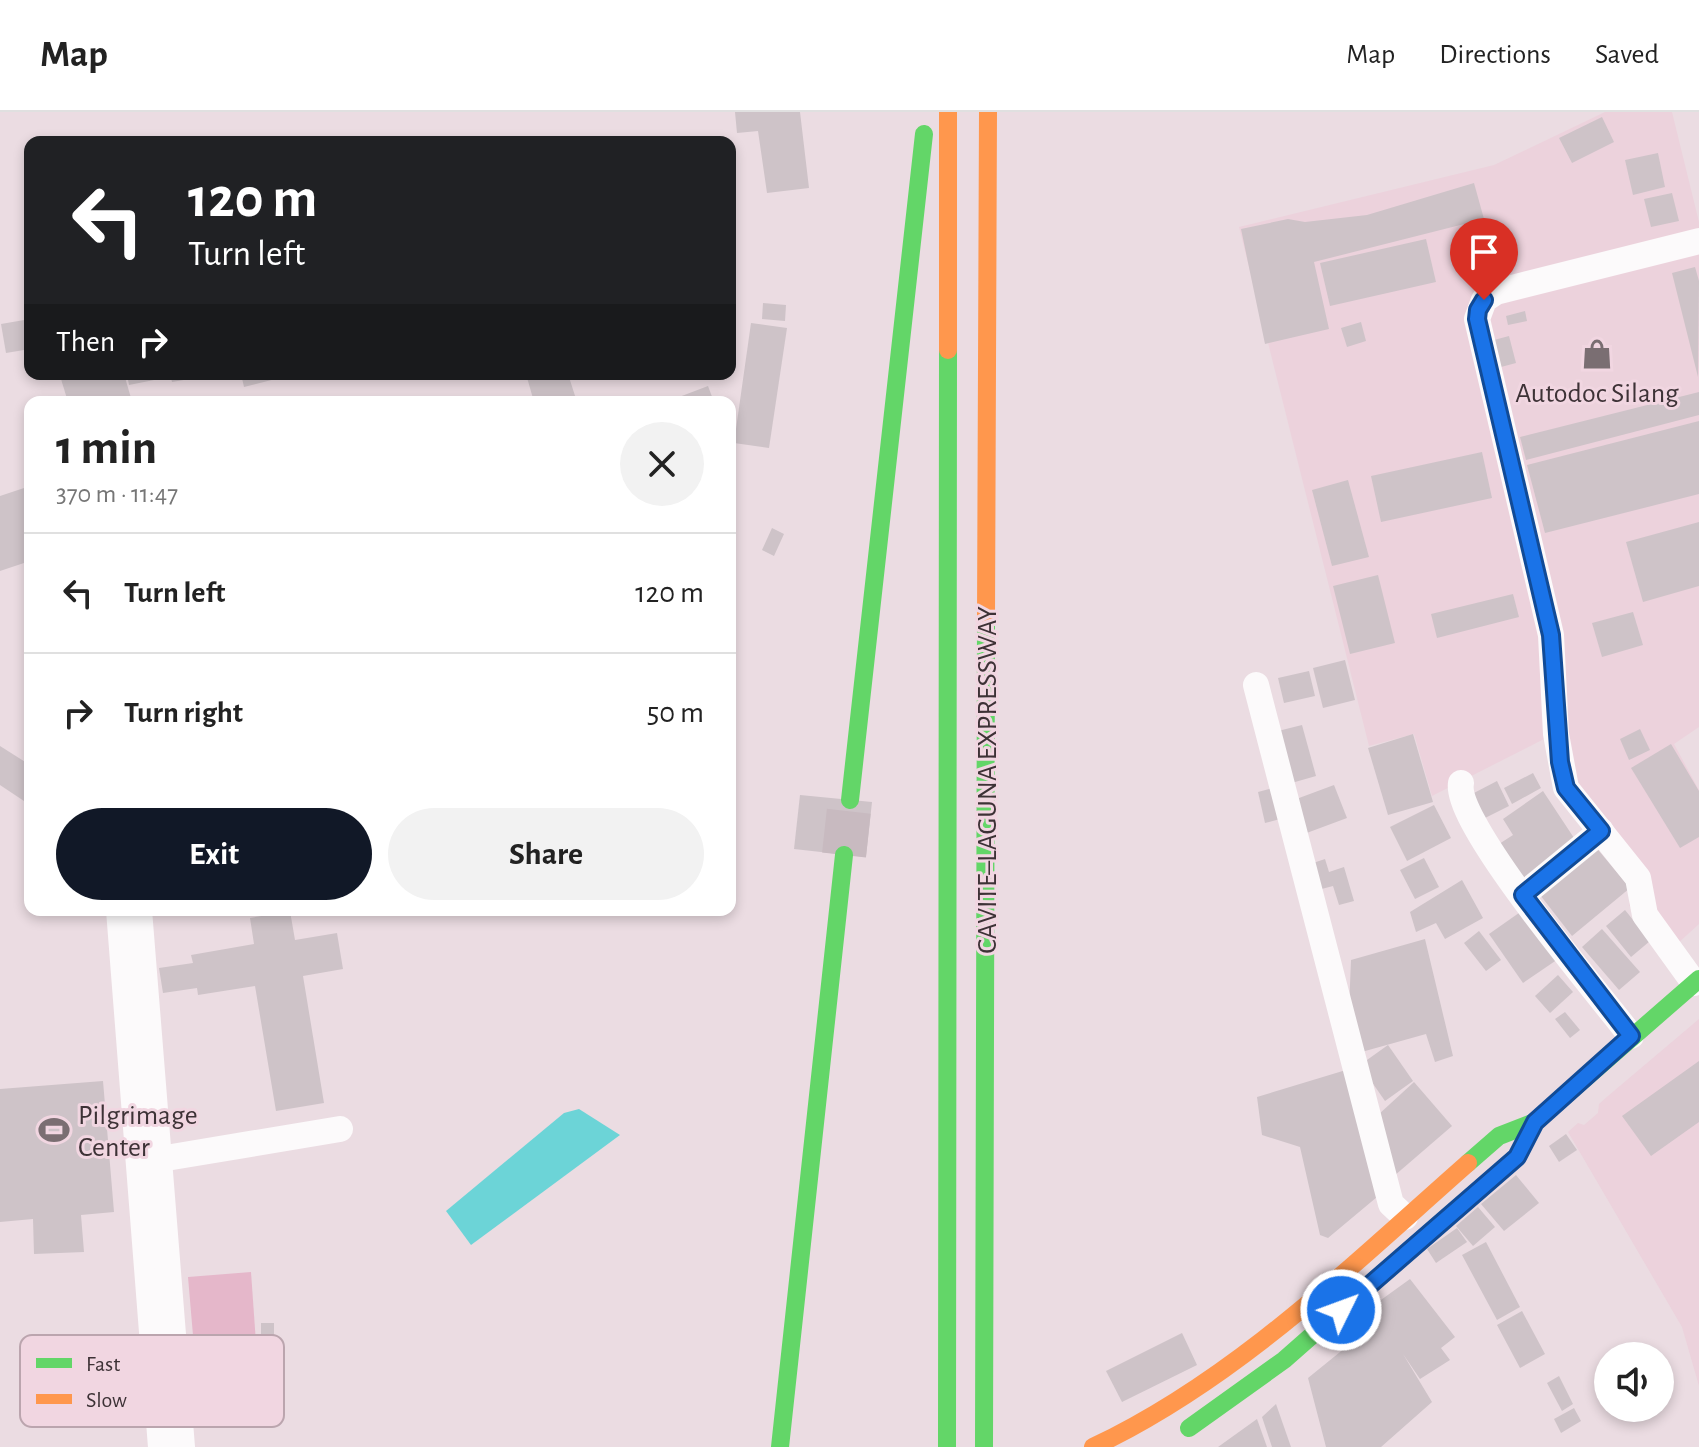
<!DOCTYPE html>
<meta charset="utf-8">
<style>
body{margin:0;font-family:"Alegreya Sans",sans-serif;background:#f2f2f2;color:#222;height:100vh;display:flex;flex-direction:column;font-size:30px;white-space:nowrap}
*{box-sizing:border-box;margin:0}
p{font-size:26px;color:#767676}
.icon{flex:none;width:44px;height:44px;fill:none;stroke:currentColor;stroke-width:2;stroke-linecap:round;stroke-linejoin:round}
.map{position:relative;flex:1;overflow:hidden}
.side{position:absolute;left:24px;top:284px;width:712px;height:520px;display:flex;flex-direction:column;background:#fff;border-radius:16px;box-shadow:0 4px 12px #0003}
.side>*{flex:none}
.guide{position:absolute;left:24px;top:24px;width:712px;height:244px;border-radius:16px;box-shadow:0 4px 12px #0003;background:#202124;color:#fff;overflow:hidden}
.fabs{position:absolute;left:1594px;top:1230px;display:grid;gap:16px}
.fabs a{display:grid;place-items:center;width:80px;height:80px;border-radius:50%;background:#fff;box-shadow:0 4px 12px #0003;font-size:40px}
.pin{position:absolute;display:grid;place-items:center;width:68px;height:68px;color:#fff;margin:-82px -34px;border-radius:50% 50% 50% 0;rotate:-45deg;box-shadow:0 0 8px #0007}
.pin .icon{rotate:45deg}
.me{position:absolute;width:88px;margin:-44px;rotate:48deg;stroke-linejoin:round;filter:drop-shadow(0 0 6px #0008)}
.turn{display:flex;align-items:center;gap:28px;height:168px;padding:0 32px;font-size:36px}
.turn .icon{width:104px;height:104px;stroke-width:2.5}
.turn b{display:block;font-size:56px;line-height:68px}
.then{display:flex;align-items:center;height:76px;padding:0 32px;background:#0003;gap:16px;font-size:30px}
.round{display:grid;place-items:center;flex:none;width:84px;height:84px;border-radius:42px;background:#f2f2f2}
.head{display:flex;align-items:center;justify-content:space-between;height:136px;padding:0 32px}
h1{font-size:48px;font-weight:600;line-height:60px}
.action{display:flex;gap:16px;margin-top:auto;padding:16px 32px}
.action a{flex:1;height:92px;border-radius:48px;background:#111827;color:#fff;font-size:32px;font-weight:600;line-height:92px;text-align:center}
.action a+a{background:#f2f2f2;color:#222}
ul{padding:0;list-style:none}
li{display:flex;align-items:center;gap:24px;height:120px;padding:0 32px;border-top:2px solid #e0e0e0}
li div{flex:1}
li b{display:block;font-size:30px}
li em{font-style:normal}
header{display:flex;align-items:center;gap:48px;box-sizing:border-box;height:112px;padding:0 40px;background:#fff;border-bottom:2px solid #e0e0e0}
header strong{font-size:38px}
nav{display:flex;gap:44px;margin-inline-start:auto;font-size:28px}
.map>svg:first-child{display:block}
.built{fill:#ecd2dc}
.green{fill:#e5b7ca}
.water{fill:#6cd4d7}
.building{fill:#cec3c8}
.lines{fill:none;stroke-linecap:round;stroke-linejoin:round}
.highway-tunnel{stroke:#c8bac0;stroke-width:44;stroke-dasharray:44 22;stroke-linecap:butt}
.street{stroke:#fcfafb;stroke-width:26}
.fast{stroke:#63d668;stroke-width:18}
.slow{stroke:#ff974d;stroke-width:18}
.route-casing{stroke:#114b97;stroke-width:20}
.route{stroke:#1a73e8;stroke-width:14}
.labels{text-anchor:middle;stroke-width:6;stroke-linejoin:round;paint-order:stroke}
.poi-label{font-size:28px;fill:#3d3236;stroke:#f1d6e1}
.street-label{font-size:28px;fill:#3d3236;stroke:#f1d6e1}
.key{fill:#f1d6e1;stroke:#bba5ae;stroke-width:2}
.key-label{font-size:22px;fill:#3d3236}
</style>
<header>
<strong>Map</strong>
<nav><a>Map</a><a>Directions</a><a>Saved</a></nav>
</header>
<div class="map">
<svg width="1699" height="1335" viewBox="0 0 1699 1335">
<rect width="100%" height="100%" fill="#ebdce2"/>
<g class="built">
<polygon points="1605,0 1672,0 1699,110 1699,615 1674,632 1699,678 1699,812 1664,844 1629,793 1631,777 1546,626 1432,684 1414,622 1369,634 1239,115 1494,53"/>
<polygon points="1699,907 1699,1274 1682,1215 1568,1020 1578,1011 1584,1013 1598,1001 1599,992 1608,984"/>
</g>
<polygon class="green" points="251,1160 256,1231 194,1235 188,1165"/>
<polygon class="water" points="579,997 620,1023 471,1133 446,1099 564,1001"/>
<g class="building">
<polygon points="735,0 800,0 809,76 767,81 758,19 737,21"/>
<polygon points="1602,5 1614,30 1572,51 1559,26"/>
<polygon points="1658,41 1665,75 1633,83 1625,48"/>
<polygon points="1474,71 1484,107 1314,150 1329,217 1265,232 1241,117 1288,107 1305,110 1367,103"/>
<polygon points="1672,81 1679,109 1651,115 1644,87"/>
<polygon points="1426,127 1436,170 1330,194 1320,151"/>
<polygon points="1695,155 1699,169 1698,265 1672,161"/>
<polygon points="763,191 786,193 785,209 762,207"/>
<polygon points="1525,199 1527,209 1508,213 1506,204"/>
<polygon points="30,207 30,237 6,241 1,212"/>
<polygon points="1361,210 1366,229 1347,235 1341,216"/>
<polygon points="751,211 787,216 769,336 734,331"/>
<polygon points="1509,224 1516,251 1501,255 1494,228"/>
<polygon points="76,262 124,262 131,286 117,290 68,290 61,267"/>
<polygon points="127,262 158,262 159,267 129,273"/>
<polygon points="170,262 207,262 207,264 172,270"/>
<polygon points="241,262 291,262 291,263 244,275"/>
<polygon points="526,262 568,262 577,290 534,290"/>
<polygon points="708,274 714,290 666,290"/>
<polygon points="1699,280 1699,303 1526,348 1520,325"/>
<polygon points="1699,309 1699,382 1545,421 1527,353"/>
<polygon points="1482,340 1492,386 1381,410 1371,364"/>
<polygon points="1348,368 1369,445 1332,454 1312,378"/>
<polygon points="30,374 30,449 0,459 0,384"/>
<polygon points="1699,410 1699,474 1643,490 1626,430"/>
<polygon points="772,416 784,422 774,444 762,438"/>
<polygon points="1378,463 1395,531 1350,542 1333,474"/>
<polygon points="1513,482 1519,505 1437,526 1431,502"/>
<polygon points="1633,500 1643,533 1602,545 1592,511"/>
<polygon points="1345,548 1355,588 1323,596 1313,556"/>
<polygon points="1309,559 1315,584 1284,591 1278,566"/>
<polygon points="1302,613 1316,664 1288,672 1274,620"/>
<polygon points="1640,617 1650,638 1629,648 1620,627"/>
<polygon points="1413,622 1433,690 1388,703 1368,636"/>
<polygon points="1671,632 1699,679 1699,725 1680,736 1631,656"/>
<polygon points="0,634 30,653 30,693 0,673"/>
<polygon points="1533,661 1541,676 1512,692 1504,676"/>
<polygon points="1497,669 1509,694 1485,706 1472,682"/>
<polygon points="1334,673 1347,706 1304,722 1291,689"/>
<polygon points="1273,676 1280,707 1265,711 1258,680"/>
<polygon points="1543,679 1578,732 1524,769 1499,732 1513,723 1503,707"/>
<polygon points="800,683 872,690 866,745 794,737"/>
<polygon points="1434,693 1451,726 1407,749 1390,715"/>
<polygon points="1594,733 1630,776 1572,824 1537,779"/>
<polygon points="1424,746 1439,775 1415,787 1400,758"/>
<polygon points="1325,747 1329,760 1344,755 1354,789 1339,793 1333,774 1314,779 1307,753"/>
<polygon points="1462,768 1483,806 1445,827 1436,811 1416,820 1410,800"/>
<polygon points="1529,794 1564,843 1523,871 1489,822"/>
<polygon points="1625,798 1650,829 1631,845 1606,814"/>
<polygon points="290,799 295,828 337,821 343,857 303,864 324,991 276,999 255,874 198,883 197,876 163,881 159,856 193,851 191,843 254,832 250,806"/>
<polygon points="1602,817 1640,860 1619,878 1582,835"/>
<polygon points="1479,819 1501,848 1486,859 1464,831"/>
<polygon points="1425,827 1453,944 1435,950 1426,922 1358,941 1349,897 1351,848"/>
<polygon points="1558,863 1573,880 1550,901 1535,884"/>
<polygon points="1565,900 1580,918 1570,926 1555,907"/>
<polygon points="1388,933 1413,969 1385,989 1360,953"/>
<polygon points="1699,949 1699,1010 1651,1044 1622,1004"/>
<polygon points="1346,958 1377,1085 1328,1126 1320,1123 1300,1035 1262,1023 1257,985"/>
<polygon points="103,969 114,1100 81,1103 84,1140 34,1142 33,1107 0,1110 0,977"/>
<polygon points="1414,970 1452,1014 1394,1064 1378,1003"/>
<polygon points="1566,1022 1577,1038 1559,1050 1549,1034"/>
<polygon points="1516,1063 1539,1091 1504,1119 1481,1092"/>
<polygon points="1478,1095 1495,1115 1473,1134 1456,1114"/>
<polygon points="1457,1116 1467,1130 1436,1151 1427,1137"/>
<polygon points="1486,1130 1520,1195 1497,1208 1462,1143"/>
<polygon points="1410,1167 1455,1225 1441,1236 1450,1248 1420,1267 1403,1242 1432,1290 1381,1335 1326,1335 1308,1266 1382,1206 1374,1193"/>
<polygon points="1522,1199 1545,1242 1520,1256 1497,1213"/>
<polygon points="261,1211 274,1211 274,1223 261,1224"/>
<polygon points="1182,1221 1197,1253 1122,1290 1106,1259"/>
<polygon points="1559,1264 1573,1292 1562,1299 1547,1271"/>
<polygon points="1276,1292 1291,1335 1272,1335 1262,1305"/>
<polygon points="1574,1296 1581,1309 1561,1321 1554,1307"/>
<polygon points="1257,1307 1267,1335 1218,1335"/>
</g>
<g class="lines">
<polyline class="highway-tunnel" points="844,743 850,688"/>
<g class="street">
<polyline points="1256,573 1391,1092 1405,1105"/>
<path d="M1461,671C1453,711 1600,883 1631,924"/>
<polyline points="1523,783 1601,719"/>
<polyline points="119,798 161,1335"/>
<polyline points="139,798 182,1335"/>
<polyline points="1694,871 1645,803 1638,766 1566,676 1556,622 1551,523 1477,207 1484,188 1496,180 1699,129"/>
<polyline points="142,1050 340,1017"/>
</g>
<g class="fast">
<polyline points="850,688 924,22"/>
<polyline points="1468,1051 1499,1024 1535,1010 1699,867"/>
<polyline points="1189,1316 1284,1248 1376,1167"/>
<polyline points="780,1335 844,743"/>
<polyline points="947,1335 948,238"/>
<polyline points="984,1335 986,507"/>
</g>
<g class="slow">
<polyline points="948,238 948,0"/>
<polyline points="986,507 988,0"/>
<path d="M1093,1335C1235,1268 1351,1154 1468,1051"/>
</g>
</g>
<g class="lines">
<g class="route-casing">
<polyline id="route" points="1341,1198 1517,1045 1535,1010 1631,924 1523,783 1601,719 1566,676 1560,650 1551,523 1477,207 1478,198 1484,188"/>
</g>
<use href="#route" class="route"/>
</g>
<defs>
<g id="shop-bare" transform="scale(2.4)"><path d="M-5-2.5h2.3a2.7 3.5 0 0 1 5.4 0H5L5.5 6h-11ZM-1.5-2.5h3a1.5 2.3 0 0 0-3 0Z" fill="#7a6e72" stroke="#f1d6e1" stroke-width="2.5" paint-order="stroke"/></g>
<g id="stadium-bare" transform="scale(2.4)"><path d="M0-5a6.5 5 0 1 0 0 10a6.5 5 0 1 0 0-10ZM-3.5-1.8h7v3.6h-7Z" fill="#7a6e72" stroke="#f1d6e1" stroke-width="2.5" paint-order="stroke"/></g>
</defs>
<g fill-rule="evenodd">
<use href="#shop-bare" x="1597" y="242"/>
<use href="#stadium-bare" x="54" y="1018"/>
</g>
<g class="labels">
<g class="poi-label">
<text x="1597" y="290">Autodoc Silang</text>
<text x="78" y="1012" text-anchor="start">Pilgrimage<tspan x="78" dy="32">Center</tspan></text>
</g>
<g class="street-label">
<text transform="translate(986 668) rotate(-90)" y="10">CAVITE–LAGUNA EXPRESSWAY</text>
</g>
</g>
<rect x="20" y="1223" width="264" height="92" rx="12" class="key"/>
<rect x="36" y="1246" width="36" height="10" fill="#63d668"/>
<rect x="36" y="1282" width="36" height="10" fill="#ff974d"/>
<g class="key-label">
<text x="86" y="1259">Fast</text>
<text x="86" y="1295">Slow</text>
</g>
</svg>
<div class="fabs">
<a><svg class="icon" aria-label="sound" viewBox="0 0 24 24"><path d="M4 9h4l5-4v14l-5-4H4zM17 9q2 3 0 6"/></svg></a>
</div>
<div class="pin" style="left:1484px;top:188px;background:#d93025"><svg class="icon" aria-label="arrive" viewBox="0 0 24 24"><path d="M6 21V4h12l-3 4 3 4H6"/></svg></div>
<svg class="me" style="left:1341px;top:1198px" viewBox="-20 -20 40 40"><circle r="17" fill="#1a73e8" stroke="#fff" stroke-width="3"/><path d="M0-11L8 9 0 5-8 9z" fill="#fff"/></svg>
<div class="guide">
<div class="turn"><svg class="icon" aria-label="left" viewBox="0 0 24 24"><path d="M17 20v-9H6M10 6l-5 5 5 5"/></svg><div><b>120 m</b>Turn left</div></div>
<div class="then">Then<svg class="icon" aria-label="right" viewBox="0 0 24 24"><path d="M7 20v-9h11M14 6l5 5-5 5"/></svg></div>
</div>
<section class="side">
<div class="head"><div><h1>1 min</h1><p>370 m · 11:47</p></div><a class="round"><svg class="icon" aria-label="close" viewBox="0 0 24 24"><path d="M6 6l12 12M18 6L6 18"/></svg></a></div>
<ul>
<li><svg class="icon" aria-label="left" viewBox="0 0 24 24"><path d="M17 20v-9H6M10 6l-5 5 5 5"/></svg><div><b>Turn left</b></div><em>120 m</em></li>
<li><svg class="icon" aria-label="right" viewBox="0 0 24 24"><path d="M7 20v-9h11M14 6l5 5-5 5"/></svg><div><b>Turn right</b></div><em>50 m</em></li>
</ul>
<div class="action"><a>Exit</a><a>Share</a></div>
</section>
</div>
